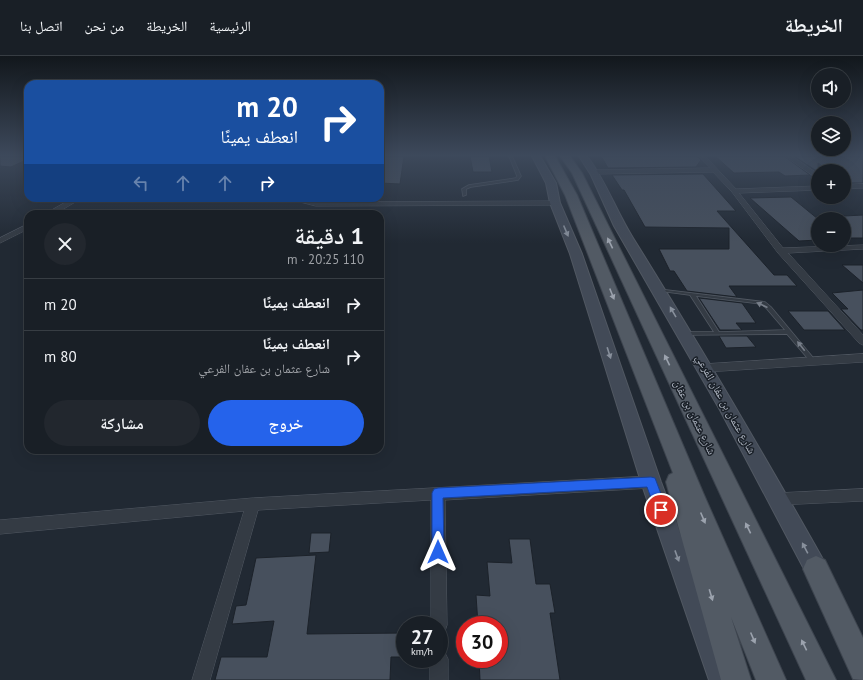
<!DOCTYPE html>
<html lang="ar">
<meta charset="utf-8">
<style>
body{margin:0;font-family:"PT Sans","Noto Naskh Arabic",sans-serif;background:#22272e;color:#f1f3f6;direction:rtl;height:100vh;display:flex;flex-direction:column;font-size:15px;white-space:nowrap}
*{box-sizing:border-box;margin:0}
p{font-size:13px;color:#9fa2a7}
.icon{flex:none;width:22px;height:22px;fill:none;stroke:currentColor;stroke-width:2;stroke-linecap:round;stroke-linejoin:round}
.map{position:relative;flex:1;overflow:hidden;direction:ltr}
.panel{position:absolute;left:24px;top:154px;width:360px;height:244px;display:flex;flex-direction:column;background:#191f26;border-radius:12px;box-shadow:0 4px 16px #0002,0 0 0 1px #373d43;direction:rtl}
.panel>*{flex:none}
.guide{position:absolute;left:24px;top:24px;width:360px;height:122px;border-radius:12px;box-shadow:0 4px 16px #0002,0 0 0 1px #373d43;direction:rtl;background:#1a4fa0;color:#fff;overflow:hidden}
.controls{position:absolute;left:811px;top:12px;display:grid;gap:8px}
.controls a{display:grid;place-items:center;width:40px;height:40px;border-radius:50%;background:#191f26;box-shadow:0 4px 16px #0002,0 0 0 1px #373d43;font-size:20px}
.speed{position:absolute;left:396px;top:560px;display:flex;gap:8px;font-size:20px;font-weight:700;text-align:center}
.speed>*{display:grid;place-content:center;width:52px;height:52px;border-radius:50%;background:#191f26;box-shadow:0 4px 16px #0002,0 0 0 1px #373d43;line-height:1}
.speed small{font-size:10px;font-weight:400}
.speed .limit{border:6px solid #d22;background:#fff;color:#111}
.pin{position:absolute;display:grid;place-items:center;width:34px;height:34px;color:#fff;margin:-17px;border:2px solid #fff;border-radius:50%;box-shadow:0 1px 4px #0007}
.me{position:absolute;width:44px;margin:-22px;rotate:0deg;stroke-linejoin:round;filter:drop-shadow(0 0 3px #0008)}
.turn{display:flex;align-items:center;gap:14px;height:84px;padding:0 20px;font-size:18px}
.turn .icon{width:52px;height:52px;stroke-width:2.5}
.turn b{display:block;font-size:28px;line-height:34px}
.lanes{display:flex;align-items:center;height:38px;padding:0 20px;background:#0003;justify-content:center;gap:20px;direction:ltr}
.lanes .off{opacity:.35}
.round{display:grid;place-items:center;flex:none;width:42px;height:42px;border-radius:21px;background:#22272e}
.summary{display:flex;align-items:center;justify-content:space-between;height:68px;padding:0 20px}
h1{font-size:24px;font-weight:600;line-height:30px}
.primary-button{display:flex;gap:8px;margin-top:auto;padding:8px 20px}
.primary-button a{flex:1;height:46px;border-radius:24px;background:#2563eb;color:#fff;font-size:16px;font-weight:600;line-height:46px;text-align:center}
.primary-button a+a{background:#22272e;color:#f1f3f6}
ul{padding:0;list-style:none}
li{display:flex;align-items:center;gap:12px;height:52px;padding:0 20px;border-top:1px solid #373d43}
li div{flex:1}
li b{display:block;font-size:15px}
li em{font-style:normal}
header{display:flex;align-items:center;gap:24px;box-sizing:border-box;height:56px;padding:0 20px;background:#191f26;border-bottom:1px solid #373d43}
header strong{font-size:19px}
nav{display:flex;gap:22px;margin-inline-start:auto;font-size:14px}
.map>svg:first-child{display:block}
.building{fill:#47505d;stroke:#1c222a}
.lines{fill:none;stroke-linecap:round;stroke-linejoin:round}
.lane-casing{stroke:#515862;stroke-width:1.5}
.street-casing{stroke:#515862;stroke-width:1}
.secondary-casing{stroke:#515862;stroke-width:2}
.primary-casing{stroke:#3d444e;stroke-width:2}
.lane{fill:#343b44;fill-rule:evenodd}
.street{fill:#343b44;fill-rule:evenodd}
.secondary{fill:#424a57;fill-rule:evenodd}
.primary{fill:#525a64;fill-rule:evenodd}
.oneway{fill:#88909c}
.oneway2{fill:#9ca3ae}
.oneway3{fill:#777e89}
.route{fill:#2563eb;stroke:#184099}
.labels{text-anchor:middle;stroke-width:3;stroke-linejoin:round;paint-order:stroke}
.street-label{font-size:11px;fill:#aeb5c1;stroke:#1a2028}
</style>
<header>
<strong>الخريطة</strong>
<nav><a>الرئيسية</a><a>الخريطة</a><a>من نحن</a><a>اتصل بنا</a></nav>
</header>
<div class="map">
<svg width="863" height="624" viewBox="0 0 863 624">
<rect width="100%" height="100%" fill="#212933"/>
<g class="building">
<polygon points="0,100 28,100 28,103 11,111 0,110"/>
<polygon points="380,100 404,100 400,128 380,127"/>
<polygon points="470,100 489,100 492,116 473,116"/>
<polygon points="601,100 683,100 698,101 701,104 696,111 608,112"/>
<polygon points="715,100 784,100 810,119 785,120 779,116 734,117"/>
<polygon points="794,100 863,100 863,127 848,127 844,124 844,115 830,115 818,107 818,116"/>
<polygon points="703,118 736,155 717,155 774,219 787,219 797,230 729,230 737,241 687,235 674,215 670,215 659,193 729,193 729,172 645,171 624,134 622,134 612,119"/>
<polygon points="791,141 818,163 818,184 799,185 750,142"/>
<polygon points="863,159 863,182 844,182 844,160"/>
<polygon points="842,209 863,209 863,227"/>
<polygon points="863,234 863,274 861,274 841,253 848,253 832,237"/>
<polygon points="699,242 742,247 756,267 736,267 742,274 720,274"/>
<polygon points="788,255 828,255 845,274 804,274"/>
<polygon points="719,280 747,280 756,291 726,292"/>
<polygon points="311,477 331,477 329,496 309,497"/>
<polygon points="509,483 530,483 536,528 550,528 555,557 550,557 560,624 480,624 479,603 499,603 499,569 478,569 476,539 490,540 487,506 512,507"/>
<polygon points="316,499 307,578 405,577 405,601 391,601 390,624 215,624 221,601 267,601 274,565 232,568 236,550 246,549 256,502"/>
</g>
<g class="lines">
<g class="lane-casing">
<g id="lane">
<polygon points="509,100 512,100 521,120 518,124 471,131 466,133 466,139 463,140 462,133 469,129 516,122 517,120"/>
<path d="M658,233L765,246L771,251L815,304L812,306L810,305L787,278L684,279L683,278L686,276H714L690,239L660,235L658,234ZM696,240L762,248L767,253L785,274L719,276Z"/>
</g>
</g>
<g class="street-casing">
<g id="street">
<polygon points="699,100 705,100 736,133 818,130 818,134 739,137 783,192 863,189 863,193 788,197 863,279 863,289 859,287 778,197 732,136 713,116 595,118 592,116 595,114 710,112"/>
<polygon points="785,100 792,100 818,118 818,123"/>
<polygon points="863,128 863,132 844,133 844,129"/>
<polygon points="73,142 82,142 55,158 45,158"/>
<polygon points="285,142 299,142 316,146 555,145 559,147 555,149 316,150"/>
<polygon points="28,168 28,173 0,187 0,182"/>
<polygon points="863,298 863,306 706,316 700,312 706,308"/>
<polygon points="651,420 656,422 658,426 656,430 651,432 445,444 447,569 445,575 439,577 439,569 431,569 431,444 258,454 210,624 192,624 244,455 0,478 0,464 253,442"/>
<polygon points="863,433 863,445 778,449 773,448 771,443 773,438 778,437"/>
<polygon points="439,594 445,597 448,603 448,624 430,624 430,603 439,603"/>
</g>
</g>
<g class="secondary-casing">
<g id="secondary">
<polygon points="532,100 540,100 556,127 560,147 582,198 661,426 735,624 709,624 641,426 570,198 550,147 546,127"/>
<path d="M579,100H587C606,125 616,155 633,182C701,291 766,402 829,514L832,522L829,530L821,533L813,530L720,354L614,170L591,119Z"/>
</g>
</g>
<g class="primary-casing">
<g id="primary">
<polygon points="545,100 555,100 577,139 704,439 786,624 756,624 731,561 751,624 721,624 666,426 669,419 673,417 565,139"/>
<polygon points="560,100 570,100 582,117 836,624 806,624 572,117"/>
<polygon points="816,500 825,504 863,582 863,624 853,623 803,513 807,504"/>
</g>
</g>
<use href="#lane" class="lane"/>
<use href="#street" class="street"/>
<use href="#secondary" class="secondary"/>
<use href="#primary" class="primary"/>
</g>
<defs><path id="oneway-solid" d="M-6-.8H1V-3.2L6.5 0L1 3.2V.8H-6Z"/></defs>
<g class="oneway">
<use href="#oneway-solid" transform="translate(566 175) rotate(67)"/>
<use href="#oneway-solid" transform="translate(673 256) rotate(-120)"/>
<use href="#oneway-solid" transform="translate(609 297) rotate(72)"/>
<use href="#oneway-solid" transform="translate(805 492) rotate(-118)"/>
<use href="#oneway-solid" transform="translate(677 500) rotate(70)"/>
</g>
<g class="oneway2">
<use href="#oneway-solid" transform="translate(610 187) rotate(-116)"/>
<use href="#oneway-solid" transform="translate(612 238) rotate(68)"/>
<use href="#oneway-solid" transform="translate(667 304) rotate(-116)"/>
<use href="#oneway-solid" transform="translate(703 462) rotate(67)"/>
<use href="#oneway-solid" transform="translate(748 472) rotate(-116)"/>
<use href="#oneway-solid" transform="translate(711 539) rotate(73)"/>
<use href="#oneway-solid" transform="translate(753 582) rotate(67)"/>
<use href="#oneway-solid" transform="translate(804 589) rotate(-116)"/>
</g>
<g class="oneway3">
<use href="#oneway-solid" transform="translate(762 249) rotate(-156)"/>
<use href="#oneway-solid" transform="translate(801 290) rotate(-128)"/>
</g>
<linearGradient id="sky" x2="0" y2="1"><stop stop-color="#12171c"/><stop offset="0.53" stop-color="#3d495b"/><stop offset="1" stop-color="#3d495b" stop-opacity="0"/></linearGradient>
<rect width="863" height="187" fill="url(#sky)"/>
<polygon class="route" points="651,421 655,422 667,454 665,458 661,460 657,458 647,431 443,442 444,496 443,500 438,502 434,500 432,496 432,437 434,433 438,432"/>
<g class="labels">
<g class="street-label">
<text transform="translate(726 348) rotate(61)" y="4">شارع عثمان بن عفان الفرعي</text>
<text transform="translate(695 361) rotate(64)" y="4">شارع عثمان بن عفان</text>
</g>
</g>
</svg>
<div class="controls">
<a><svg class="icon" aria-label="sound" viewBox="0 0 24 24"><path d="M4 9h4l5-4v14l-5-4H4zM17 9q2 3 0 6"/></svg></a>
<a><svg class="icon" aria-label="layers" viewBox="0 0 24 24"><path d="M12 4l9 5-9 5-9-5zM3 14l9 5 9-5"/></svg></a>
<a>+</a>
<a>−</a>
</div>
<div class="speed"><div>27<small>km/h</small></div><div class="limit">30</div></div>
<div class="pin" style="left:661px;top:454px;background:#d93025"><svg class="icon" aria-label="arrive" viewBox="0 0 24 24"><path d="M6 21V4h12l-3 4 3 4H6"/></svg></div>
<svg class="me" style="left:438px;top:496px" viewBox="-20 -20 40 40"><path d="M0-17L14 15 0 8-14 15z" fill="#2563eb" stroke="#fff" stroke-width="4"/></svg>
<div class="guide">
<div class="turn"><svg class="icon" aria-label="right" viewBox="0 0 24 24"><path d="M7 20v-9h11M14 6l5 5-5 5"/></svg><div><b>20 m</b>انعطف يمينًا</div></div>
<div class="lanes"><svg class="icon off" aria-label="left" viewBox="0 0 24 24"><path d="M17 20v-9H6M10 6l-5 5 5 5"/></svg><svg class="icon off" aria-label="ahead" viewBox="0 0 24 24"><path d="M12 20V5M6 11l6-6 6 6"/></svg><svg class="icon off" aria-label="ahead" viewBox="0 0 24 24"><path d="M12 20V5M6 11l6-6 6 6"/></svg><svg class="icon" aria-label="right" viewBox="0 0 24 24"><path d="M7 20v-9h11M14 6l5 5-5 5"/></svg></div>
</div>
<section class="panel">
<div class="summary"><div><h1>1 دقيقة</h1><p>110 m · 20:25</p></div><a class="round"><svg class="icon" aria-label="close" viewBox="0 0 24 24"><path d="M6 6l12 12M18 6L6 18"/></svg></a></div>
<ul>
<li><svg class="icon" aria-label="right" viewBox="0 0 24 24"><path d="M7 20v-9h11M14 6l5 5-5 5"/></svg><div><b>انعطف يمينًا</b></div><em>20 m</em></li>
<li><svg class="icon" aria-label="right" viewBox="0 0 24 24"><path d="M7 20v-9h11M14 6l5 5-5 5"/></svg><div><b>انعطف يمينًا</b><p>شارع عثمان بن عفان الفرعي</p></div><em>80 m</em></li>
</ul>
<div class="primary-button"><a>خروج</a><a>مشاركة</a></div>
</section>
</div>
